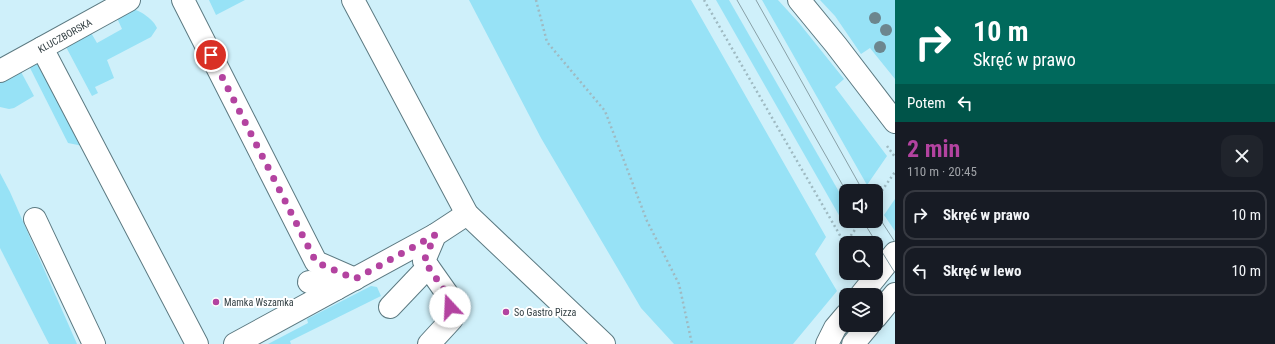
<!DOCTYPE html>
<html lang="pl">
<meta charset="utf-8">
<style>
body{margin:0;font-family:"Roboto Condensed",sans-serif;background:#20242c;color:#f1f3f6;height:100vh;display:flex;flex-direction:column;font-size:15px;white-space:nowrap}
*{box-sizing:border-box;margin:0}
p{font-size:13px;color:#9ea1a6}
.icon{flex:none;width:22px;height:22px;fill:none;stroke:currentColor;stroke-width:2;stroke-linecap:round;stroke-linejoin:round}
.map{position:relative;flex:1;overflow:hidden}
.sheet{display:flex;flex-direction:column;background:#171b24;width:380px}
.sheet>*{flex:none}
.hud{background:#00695c;color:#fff;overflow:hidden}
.fabs{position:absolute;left:839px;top:184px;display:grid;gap:8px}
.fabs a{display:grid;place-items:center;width:44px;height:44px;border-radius:8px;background:#171b24;box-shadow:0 2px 10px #0003;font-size:20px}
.pin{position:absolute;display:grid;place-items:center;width:34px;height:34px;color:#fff;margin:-17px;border:2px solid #fff;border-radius:50%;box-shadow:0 1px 4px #0007}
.me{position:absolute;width:44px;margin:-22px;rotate:340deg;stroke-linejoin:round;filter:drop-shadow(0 0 3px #0008)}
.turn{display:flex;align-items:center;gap:14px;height:84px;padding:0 12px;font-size:18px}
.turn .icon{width:52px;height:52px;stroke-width:2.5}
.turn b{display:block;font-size:28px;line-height:34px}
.then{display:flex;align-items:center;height:38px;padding:0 12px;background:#0003;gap:8px;font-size:15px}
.round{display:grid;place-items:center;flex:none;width:42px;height:42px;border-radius:12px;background:#20242c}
.headline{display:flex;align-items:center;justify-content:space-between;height:68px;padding:0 12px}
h1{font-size:24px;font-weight:700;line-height:30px;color:#b343a0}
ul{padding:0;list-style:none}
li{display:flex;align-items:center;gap:12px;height:50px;margin:0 8px 6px;padding:0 4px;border:2px solid #363941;border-radius:12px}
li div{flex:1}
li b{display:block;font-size:15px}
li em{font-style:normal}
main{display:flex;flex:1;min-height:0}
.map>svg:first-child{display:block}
.green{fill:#97e2f6}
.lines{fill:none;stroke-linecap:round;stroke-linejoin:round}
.minor-casing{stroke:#5c7a82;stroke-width:24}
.path{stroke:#9fbac2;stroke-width:2.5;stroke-dasharray:2 3;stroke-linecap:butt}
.minor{stroke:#fff;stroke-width:22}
.tram{stroke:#88a0a7;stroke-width:1}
.tree{fill:#6c868e}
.route{stroke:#b343a0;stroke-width:7;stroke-dasharray:0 12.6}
.poi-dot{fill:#b343a0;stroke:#fff;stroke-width:1.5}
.labels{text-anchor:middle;stroke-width:4;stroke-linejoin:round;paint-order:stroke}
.street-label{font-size:10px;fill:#313e42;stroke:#fff}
.poi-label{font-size:10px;fill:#313e42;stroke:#fff;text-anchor:start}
</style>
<main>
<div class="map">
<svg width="895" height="344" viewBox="0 0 895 344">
<rect width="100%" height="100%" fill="#cff0fa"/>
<g class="green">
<polygon points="209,0 245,0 216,15"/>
<polygon points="469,0 691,0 826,237 815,254 837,291 793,344 674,344 641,308 541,138"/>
<polygon points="716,0 729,0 846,204 846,214 844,217 840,217"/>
<polygon points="762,0 778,0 799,23 844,79 835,87 887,156 867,185"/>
<polygon points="820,0 895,0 895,79 870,48 861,54 835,16"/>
<path d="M132,9C140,10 154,20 157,28L151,37L107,60L114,78L95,87L98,93L92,96L65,45L90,31L97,43L122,29L117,18Z"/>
<polygon points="36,63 43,67 83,146 68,143 29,66"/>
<polygon points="20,70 34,96 14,108 9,109 0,107 0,81"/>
<polygon points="0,173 10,192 77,344 49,344 0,248"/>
<polygon points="895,199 895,231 884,215"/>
<polygon points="371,286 377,287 381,296 290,341 291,344 268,344 308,323 307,319"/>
</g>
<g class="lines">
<g class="minor-casing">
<g id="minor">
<polyline points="183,0 316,262 355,279"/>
<polyline points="353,0 467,214 604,344"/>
<polyline points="799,0 836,45 895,122"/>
<polyline points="42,48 197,344"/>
<path id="s1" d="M0,71L129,0"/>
<polyline points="35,219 94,344"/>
<polyline points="309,282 336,289"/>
<polyline points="861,295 895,253"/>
<polyline points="390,307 428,267"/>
<polyline points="876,317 895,294"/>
<polyline points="235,344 435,235"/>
<polyline points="429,344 452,319 448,295 424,261 435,235 467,214"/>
<polyline points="827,344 835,328 846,315"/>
<polyline points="853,344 869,325"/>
</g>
</g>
<g class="path">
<polyline points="536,0 547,42 605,111 647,221 679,284 692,344"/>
<polyline points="704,0 845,244 846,251"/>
<polyline points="887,146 895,157"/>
<polyline points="876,199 895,172"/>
<polyline points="845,244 861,221"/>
</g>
<use href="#minor" class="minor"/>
<g class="tram">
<polyline points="737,0 846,191"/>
<polyline points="756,0 863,191"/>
<polyline points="876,213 895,242"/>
<polyline points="863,221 895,273"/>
</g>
</g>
<g class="tree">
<circle cx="875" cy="18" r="6"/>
<circle cx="886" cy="30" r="6"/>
<circle cx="880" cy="47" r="6"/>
</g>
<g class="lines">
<polyline class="route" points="211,55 316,262 355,279 435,235 424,261 448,295 450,307"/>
</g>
<g class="poi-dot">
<circle cx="216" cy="302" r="4"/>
<circle cx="506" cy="312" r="4"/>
</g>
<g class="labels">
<g class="street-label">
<text dy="4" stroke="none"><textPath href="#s1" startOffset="74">KLUCZBORSKA</textPath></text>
</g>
<g class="poi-label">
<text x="224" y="306">Mamka Wszamka</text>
<text x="514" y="316">So Gastro Pizza</text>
</g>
</g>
</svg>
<div class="fabs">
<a><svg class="icon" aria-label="sound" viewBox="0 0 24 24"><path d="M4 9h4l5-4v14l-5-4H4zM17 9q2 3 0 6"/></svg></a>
<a><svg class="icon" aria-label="search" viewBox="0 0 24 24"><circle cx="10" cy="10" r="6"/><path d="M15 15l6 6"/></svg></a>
<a><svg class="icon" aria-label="layers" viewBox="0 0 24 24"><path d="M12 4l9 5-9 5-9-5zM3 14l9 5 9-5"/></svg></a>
</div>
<div class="pin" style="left:211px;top:55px;background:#d93025"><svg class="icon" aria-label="arrive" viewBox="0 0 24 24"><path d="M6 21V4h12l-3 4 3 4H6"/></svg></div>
<svg class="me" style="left:450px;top:307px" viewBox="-20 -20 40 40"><circle r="19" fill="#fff"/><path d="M0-13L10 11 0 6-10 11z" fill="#b343a0"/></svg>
</div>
<section class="sheet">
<div class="hud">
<div class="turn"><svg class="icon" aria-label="right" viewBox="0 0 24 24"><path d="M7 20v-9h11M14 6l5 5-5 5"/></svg><div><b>10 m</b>Skręć w prawo</div></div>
<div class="then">Potem<svg class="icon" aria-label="left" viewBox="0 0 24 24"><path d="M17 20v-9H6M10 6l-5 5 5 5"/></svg></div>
</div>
<div class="headline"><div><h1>2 min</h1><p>110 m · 20:45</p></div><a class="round"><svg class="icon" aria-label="close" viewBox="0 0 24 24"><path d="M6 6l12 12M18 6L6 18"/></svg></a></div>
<ul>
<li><svg class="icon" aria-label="right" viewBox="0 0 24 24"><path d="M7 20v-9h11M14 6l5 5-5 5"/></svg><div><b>Skręć w prawo</b></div><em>10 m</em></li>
<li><svg class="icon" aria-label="left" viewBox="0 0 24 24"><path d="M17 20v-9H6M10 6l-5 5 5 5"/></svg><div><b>Skręć w lewo</b></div><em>10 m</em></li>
</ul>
</section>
</main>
